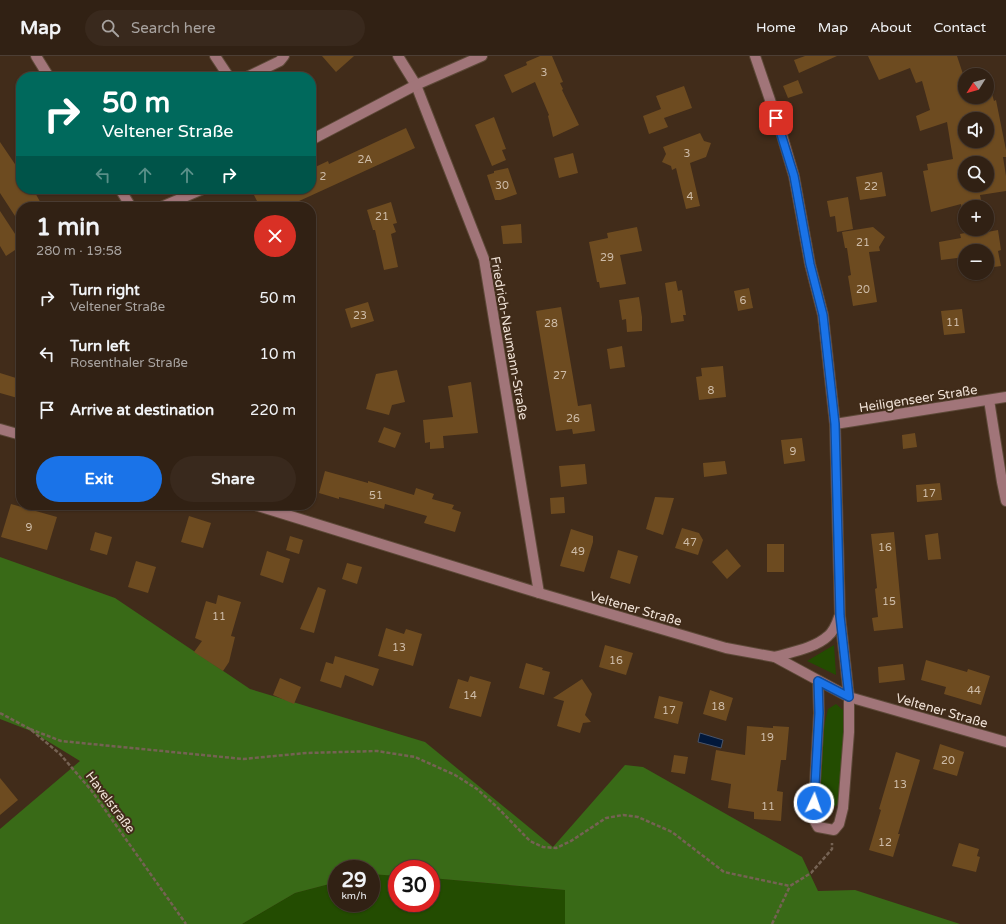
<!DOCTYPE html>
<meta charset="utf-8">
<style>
body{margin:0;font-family:"Varela Round",sans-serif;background:#39291d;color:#f1f3f6;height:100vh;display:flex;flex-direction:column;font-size:15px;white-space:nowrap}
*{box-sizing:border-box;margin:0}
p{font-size:13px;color:#a8a3a0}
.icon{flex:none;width:22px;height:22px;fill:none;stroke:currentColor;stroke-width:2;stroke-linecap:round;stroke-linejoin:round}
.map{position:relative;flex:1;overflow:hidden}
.sheet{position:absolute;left:16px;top:146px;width:300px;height:308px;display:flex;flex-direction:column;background:#312114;border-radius:16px;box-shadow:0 1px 3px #0004,0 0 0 1px #4c3e34}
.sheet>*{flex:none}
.top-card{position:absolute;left:16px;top:16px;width:300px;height:122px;border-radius:16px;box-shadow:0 1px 3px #0004,0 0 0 1px #4c3e34;background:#00695c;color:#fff;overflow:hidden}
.needle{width:26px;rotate:233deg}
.fabs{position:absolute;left:958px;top:12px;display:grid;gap:8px}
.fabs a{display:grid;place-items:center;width:36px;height:36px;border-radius:50%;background:#312114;box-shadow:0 1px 3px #0004,0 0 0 1px #4c3e34;font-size:20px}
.speed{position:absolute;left:328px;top:804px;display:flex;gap:8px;font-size:20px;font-weight:700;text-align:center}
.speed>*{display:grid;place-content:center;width:52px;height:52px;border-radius:50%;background:#312114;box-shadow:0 1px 3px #0004,0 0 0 1px #4c3e34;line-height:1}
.speed small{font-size:10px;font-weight:400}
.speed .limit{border:6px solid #d22;background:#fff;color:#111}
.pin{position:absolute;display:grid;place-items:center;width:34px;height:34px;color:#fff;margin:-17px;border-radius:8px;box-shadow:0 2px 6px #0006}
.me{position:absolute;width:44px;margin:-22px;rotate:3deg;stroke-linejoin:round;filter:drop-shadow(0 0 3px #0008)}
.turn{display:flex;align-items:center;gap:14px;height:84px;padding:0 20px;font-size:18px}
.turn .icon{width:52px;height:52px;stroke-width:2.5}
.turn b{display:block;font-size:28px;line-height:34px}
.lanes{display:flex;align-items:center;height:38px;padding:0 20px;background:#0003;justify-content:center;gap:20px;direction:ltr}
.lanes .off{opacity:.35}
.round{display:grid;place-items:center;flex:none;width:42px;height:42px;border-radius:21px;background:#39291d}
.headline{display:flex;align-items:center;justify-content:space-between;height:68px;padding:0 20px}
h1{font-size:24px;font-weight:700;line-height:30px}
.primary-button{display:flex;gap:8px;margin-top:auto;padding:8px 20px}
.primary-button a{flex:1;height:46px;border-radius:24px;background:#1a73e8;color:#fff;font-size:16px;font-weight:700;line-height:46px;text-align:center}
.primary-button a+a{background:#39291d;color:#f1f3f6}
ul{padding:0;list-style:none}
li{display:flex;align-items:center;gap:12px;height:56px;padding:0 20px}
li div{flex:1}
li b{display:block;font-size:15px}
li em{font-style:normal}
header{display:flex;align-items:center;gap:24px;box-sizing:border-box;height:56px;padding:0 20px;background:#312114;border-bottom:1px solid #4c3e34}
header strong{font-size:19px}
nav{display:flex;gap:22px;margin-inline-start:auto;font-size:14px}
.search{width:280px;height:36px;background:#39291d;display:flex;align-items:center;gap:10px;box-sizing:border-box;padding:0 14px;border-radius:22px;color:#a8a3a0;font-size:15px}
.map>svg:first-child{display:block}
.green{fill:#234c01}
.forest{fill:#396a17}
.water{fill:#01183b;stroke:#48546a}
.building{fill:#6d4b20;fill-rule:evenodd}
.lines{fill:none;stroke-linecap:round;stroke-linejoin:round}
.minor-casing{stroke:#5d4938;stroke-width:12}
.path{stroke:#756253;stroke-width:2.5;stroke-dasharray:4 2;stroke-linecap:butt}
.minor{stroke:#a17579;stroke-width:10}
.route-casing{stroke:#114b97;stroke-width:10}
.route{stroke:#1a73e8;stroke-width:7}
.labels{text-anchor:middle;stroke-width:4;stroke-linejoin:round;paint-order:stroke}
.number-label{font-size:11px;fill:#cebca8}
.street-label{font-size:13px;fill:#efe1d6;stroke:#412c1a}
</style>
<header>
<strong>Map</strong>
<div class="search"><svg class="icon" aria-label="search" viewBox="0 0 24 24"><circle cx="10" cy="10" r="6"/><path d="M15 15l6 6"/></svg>Search here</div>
<nav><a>Home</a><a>Map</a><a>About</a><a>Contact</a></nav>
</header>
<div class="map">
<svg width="1006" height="868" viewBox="0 0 1006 868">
<rect width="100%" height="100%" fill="#412c1a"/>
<g class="green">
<polygon points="834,589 836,619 807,605"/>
<polygon points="836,648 843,654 844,671 840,746 834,751 823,749 820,736 824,670 828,653"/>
<polygon points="371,818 397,820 397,847 431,847 431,822 565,834 565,868 242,868 295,837 337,826 337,847 371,847"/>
</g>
<polygon class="forest" points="0,501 115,542 250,633 425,686 553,791 625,709 643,711 802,801 818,835 855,834 960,868 565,868 565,834 431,822 431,813 397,813 397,820 371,818 371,813 337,813 337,826 295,837 242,868 0,868 0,773 80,705 31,675 0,663"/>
<polygon class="water" points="700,677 723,684 721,692 698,686"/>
<g class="building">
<polygon points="322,0 354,0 336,16"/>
<polygon points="540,0 552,0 563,26 560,27 563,33 562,34 579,69 553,81 548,60 549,59 535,26 512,37 504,19 527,9 526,6"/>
<polygon points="805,0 837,0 799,17 794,4"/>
<path d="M868,0H957L964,21H965V41H987V20L994,45L996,44L1006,94V101H1003L1006,120V135L980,139L981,144H976L978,151H965V173H981L982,177L998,174L1001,194L998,195L1001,210L987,212V195H965V201L941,204L939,186L961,182L960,178L965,177L961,148L931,156L923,115L928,114L927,108L953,103L947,66L920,75L916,60L930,54L922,25L916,27L910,12L879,24ZM965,63H987V85H965ZM965,107H987V129H965Z"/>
<polygon points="798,24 803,37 788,42 783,30"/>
<polygon points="684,30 692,52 664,62 668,71 649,78 643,60 661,53 656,40"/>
<polygon points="494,61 506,93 502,94 506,104 492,110 475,69"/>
<polygon points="406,72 415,92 286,151 260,151 253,137 261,133 311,133 311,113 328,105 329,108"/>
<polygon points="700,77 704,85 711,87 706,101 690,107 700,150 686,153 676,112 672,114 671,110 662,106 666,98 663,91"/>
<polygon points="0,86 21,117 21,133 33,133 43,151 21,151 21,157 15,160 0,137"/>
<polygon points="573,97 578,117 559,122 554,102"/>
<polygon points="508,112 517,138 500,144 495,144 487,119 494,117 494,115"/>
<polygon points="882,116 886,140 860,144 856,121"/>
<polygon points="848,141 853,173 837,176 835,160 830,161 827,145"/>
<polygon points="391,146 397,167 393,168 396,176 391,178 398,211 384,214 375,174 373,174 367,154"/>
<polygon points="0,155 21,187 21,190 6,200 0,190"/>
<polygon points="521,168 522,187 503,188 501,170"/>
<polygon points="637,171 642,195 620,199 626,228 600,232 599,226 597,226 589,186 608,182 607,177"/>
<polygon points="873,171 885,181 879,191 880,195 869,196 877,246 853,250 848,220 851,219 847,192 845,192 842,176"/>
<polygon points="676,225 678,235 682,234 686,259 683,259 684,265 671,267 665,227"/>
<polygon points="749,232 753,252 738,255 734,235"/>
<polygon points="639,241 642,261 642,275 627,276 626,263 622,264 619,244"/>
<polygon points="368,246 374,265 351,272 345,253"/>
<polygon points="561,251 578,350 591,348 595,375 573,378 572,373 556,375 555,370 536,255"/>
<polygon points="962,253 965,277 944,279 941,255"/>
<polygon points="622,290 625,311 610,313 607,293"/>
<polygon points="723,310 726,341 699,344 696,321 702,320 701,312"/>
<polygon points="397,314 405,346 392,349 389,359 366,353 376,318"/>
<polygon points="0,317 16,322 15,324 21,326 21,343 0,337"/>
<polygon points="471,326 478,377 443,380 444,392 430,393 430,386 425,387 423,364 453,361 448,330"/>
<polygon points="384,371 401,377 395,392 378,386"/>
<polygon points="915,377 917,391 903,393 902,379"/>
<polygon points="802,382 805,405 784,408 781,384"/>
<polygon points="725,405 727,418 704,421 703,407"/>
<polygon points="585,408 587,428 561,431 559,410"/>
<polygon points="325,415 368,427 368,425 414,439 416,432 434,438 432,443 454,449 452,453 461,456 455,476 424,467 427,460 385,448 384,453 351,444 339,441 339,443 319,437"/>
<polygon points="940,427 942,444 917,446 916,429"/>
<polygon points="564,441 565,457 551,458 550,442"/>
<polygon points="655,441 674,442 663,479 646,473"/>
<polygon points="11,448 57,461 47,494 1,481"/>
<polygon points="189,460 211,467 203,492 181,486"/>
<polygon points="682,472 699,477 703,484 698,499 675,492"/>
<polygon points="571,473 593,480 593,486 584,516 560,510"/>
<polygon points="95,476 112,481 107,499 90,494"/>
<polygon points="894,476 903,572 874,575 872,562 878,561 875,533 877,532 871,478"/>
<polygon points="938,477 941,503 928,504 925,479"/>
<polygon points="290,480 303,484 299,498 286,494"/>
<rect x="767" y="488" width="17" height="28"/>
<polygon points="727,493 741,510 727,523 712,506"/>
<polygon points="618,494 638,500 630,528 610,522"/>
<polygon points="267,495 290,503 283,527 260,519"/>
<polygon points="136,505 156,511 148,537 128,531"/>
<polygon points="347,507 362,511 357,528 342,523"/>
<polygon points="318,531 326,534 314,577 300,573"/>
<polygon points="218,539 241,546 231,580 235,581 229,606 223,615 194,596 202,585 195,582 206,545 216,548"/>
<polygon points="386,572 404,578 406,573 422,578 413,610 378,600"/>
<polygon points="605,589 633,597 626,619 599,611"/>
<polygon points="335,600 379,613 373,630 345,619 341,632 320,625 326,606 333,608"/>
<polygon points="926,604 967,616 968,613 990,620 981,649 944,638 946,631 921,624"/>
<polygon points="526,607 543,612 542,614 550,616 544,639 519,632"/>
<polygon points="903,608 905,624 879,627 878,611"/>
<polygon points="470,620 491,626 481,661 449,652 458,623 468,626"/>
<polygon points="280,622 301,631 294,648 273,639"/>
<polygon points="582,623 592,638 585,659 591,666 583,667 580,677 557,670 564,645 553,642"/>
<polygon points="710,634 733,642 726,665 703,658"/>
<polygon points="659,640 683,646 678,668 654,662"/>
<polygon points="747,670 773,672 773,670 789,671 786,704 781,704 777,735 783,736 781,765 754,763 754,756 728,752 731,728 711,724 716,694 745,699"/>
<polygon points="940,688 964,696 957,720 933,713"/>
<polygon points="896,696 920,704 898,778 900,778 893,801 869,794 881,754 879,753"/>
<polygon points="674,699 688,701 685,718 671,716"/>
<polygon points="0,722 18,744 0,759"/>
<polygon points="959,787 979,793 977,800 980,801 976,816 952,810"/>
</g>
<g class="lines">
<g class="minor-casing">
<g id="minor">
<polyline points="36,0 49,21"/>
<polyline points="215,0 229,21"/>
<polyline points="398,0 416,29 484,203 539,537"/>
<polyline points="755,0 781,76 794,120 810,208 823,259 835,368 840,560 849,641 849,676 843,752 839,768 834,774 818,771 813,762 819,657 818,625"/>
<polyline points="247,21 280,5 284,0"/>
<polyline points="311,84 416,29 482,0"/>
<polyline points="120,133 131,151"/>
<polyline points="161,151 203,133"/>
<polyline points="989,344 1002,426 1006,445"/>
<polyline points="835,368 1006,341"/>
<polyline points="0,373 21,379"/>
<polyline points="255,449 539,537 726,592 775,601 849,641 1006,686"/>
<path d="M775,601C792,596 815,592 828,580C834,575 837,567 839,561"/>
</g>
</g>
<g class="path">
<polyline points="0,657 30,673 60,698 91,734 186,868"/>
<polyline points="30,673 61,685 243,703 306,697 377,695 415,701 455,719 477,733 496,750 530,785 543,791 556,792 571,785 606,762 623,759 638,761 672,776 724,816 790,830 811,817 832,793 832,787"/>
<polyline points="772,868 790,830"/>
</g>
<use href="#minor" class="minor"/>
</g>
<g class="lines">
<g class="route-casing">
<polyline id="route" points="776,62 794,120 810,208 823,259 835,368 840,560 849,641 818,625 819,657 814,747"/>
</g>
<use href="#route" class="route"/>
</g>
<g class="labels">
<g class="number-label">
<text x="544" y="20">3</text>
<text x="687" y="101">3</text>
<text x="365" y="107">2A</text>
<text x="323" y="124">2</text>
<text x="502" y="133">30</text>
<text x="871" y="134">22</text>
<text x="690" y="144">4</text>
<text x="382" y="164">21</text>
<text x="863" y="190">21</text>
<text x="607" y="205">29</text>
<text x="863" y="237">20</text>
<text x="743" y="248">6</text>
<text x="360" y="263">23</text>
<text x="953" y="270">11</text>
<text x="551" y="271">28</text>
<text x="560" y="323">27</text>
<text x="711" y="338">8</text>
<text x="573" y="366">26</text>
<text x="793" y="399">9</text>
<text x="929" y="441">17</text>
<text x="376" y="443">51</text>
<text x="29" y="475">9</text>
<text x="690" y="490">47</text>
<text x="885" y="495">16</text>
<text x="578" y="499">49</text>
<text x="889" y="549">15</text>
<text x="219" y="564">11</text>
<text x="399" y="595">13</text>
<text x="616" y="608">16</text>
<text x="974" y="638">44</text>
<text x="470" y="643">14</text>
<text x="718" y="654">18</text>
<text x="669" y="658">17</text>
<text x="767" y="685">19</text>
<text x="948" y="708">20</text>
<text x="900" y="732">13</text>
<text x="768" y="754">11</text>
<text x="885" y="790">12</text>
</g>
<g class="street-label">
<text transform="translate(510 282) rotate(80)" y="5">Friedrich-Naumann-Straße</text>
<text transform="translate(918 342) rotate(-9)" y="5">Heiligenseer Straße</text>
<text transform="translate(636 552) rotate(16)" y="5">Veltener Straße</text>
<text transform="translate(942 654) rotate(16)" y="5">Veltener Straße</text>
<text transform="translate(111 746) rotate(53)" y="5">Havelstraße</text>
</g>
</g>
</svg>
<div class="fabs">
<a><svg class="needle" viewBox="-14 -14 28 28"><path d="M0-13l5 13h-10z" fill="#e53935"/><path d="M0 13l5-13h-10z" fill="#a8a3a0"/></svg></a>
<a><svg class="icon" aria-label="sound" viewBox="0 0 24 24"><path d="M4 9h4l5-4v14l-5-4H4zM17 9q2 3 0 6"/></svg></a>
<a><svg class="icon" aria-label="search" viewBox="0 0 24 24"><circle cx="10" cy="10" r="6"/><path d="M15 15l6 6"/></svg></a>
<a>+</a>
<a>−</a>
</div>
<div class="speed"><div>29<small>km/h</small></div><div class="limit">30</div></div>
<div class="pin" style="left:776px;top:62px;background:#d93025"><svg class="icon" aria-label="arrive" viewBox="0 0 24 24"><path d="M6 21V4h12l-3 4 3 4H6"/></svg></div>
<svg class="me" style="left:814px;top:747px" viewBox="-20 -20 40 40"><circle r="17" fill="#1a73e8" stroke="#fff" stroke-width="3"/><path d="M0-11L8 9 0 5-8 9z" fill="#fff"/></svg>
<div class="top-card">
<div class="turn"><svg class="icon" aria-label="right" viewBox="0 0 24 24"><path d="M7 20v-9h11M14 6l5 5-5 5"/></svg><div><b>50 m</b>Veltener Straße</div></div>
<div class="lanes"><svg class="icon off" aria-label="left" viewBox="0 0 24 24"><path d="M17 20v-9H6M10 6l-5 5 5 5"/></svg><svg class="icon off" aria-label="ahead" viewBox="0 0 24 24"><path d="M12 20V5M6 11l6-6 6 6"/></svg><svg class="icon off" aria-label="ahead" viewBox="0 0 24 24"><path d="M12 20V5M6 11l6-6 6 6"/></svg><svg class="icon" aria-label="right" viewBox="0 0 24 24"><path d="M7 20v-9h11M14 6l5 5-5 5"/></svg></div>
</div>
<section class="sheet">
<div class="headline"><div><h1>1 min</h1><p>280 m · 19:58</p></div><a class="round" style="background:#d93025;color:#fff"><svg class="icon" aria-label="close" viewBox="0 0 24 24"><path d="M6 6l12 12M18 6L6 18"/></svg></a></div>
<ul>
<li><svg class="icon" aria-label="right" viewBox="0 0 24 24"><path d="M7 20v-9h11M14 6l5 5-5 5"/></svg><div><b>Turn right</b><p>Veltener Straße</p></div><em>50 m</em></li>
<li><svg class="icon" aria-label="left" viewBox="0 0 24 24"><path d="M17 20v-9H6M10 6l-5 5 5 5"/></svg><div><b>Turn left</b><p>Rosenthaler Straße</p></div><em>10 m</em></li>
<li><svg class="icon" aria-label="arrive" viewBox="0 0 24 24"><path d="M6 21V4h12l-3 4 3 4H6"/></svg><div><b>Arrive at destination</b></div><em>220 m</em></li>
</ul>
<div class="primary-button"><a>Exit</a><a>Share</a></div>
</section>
</div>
